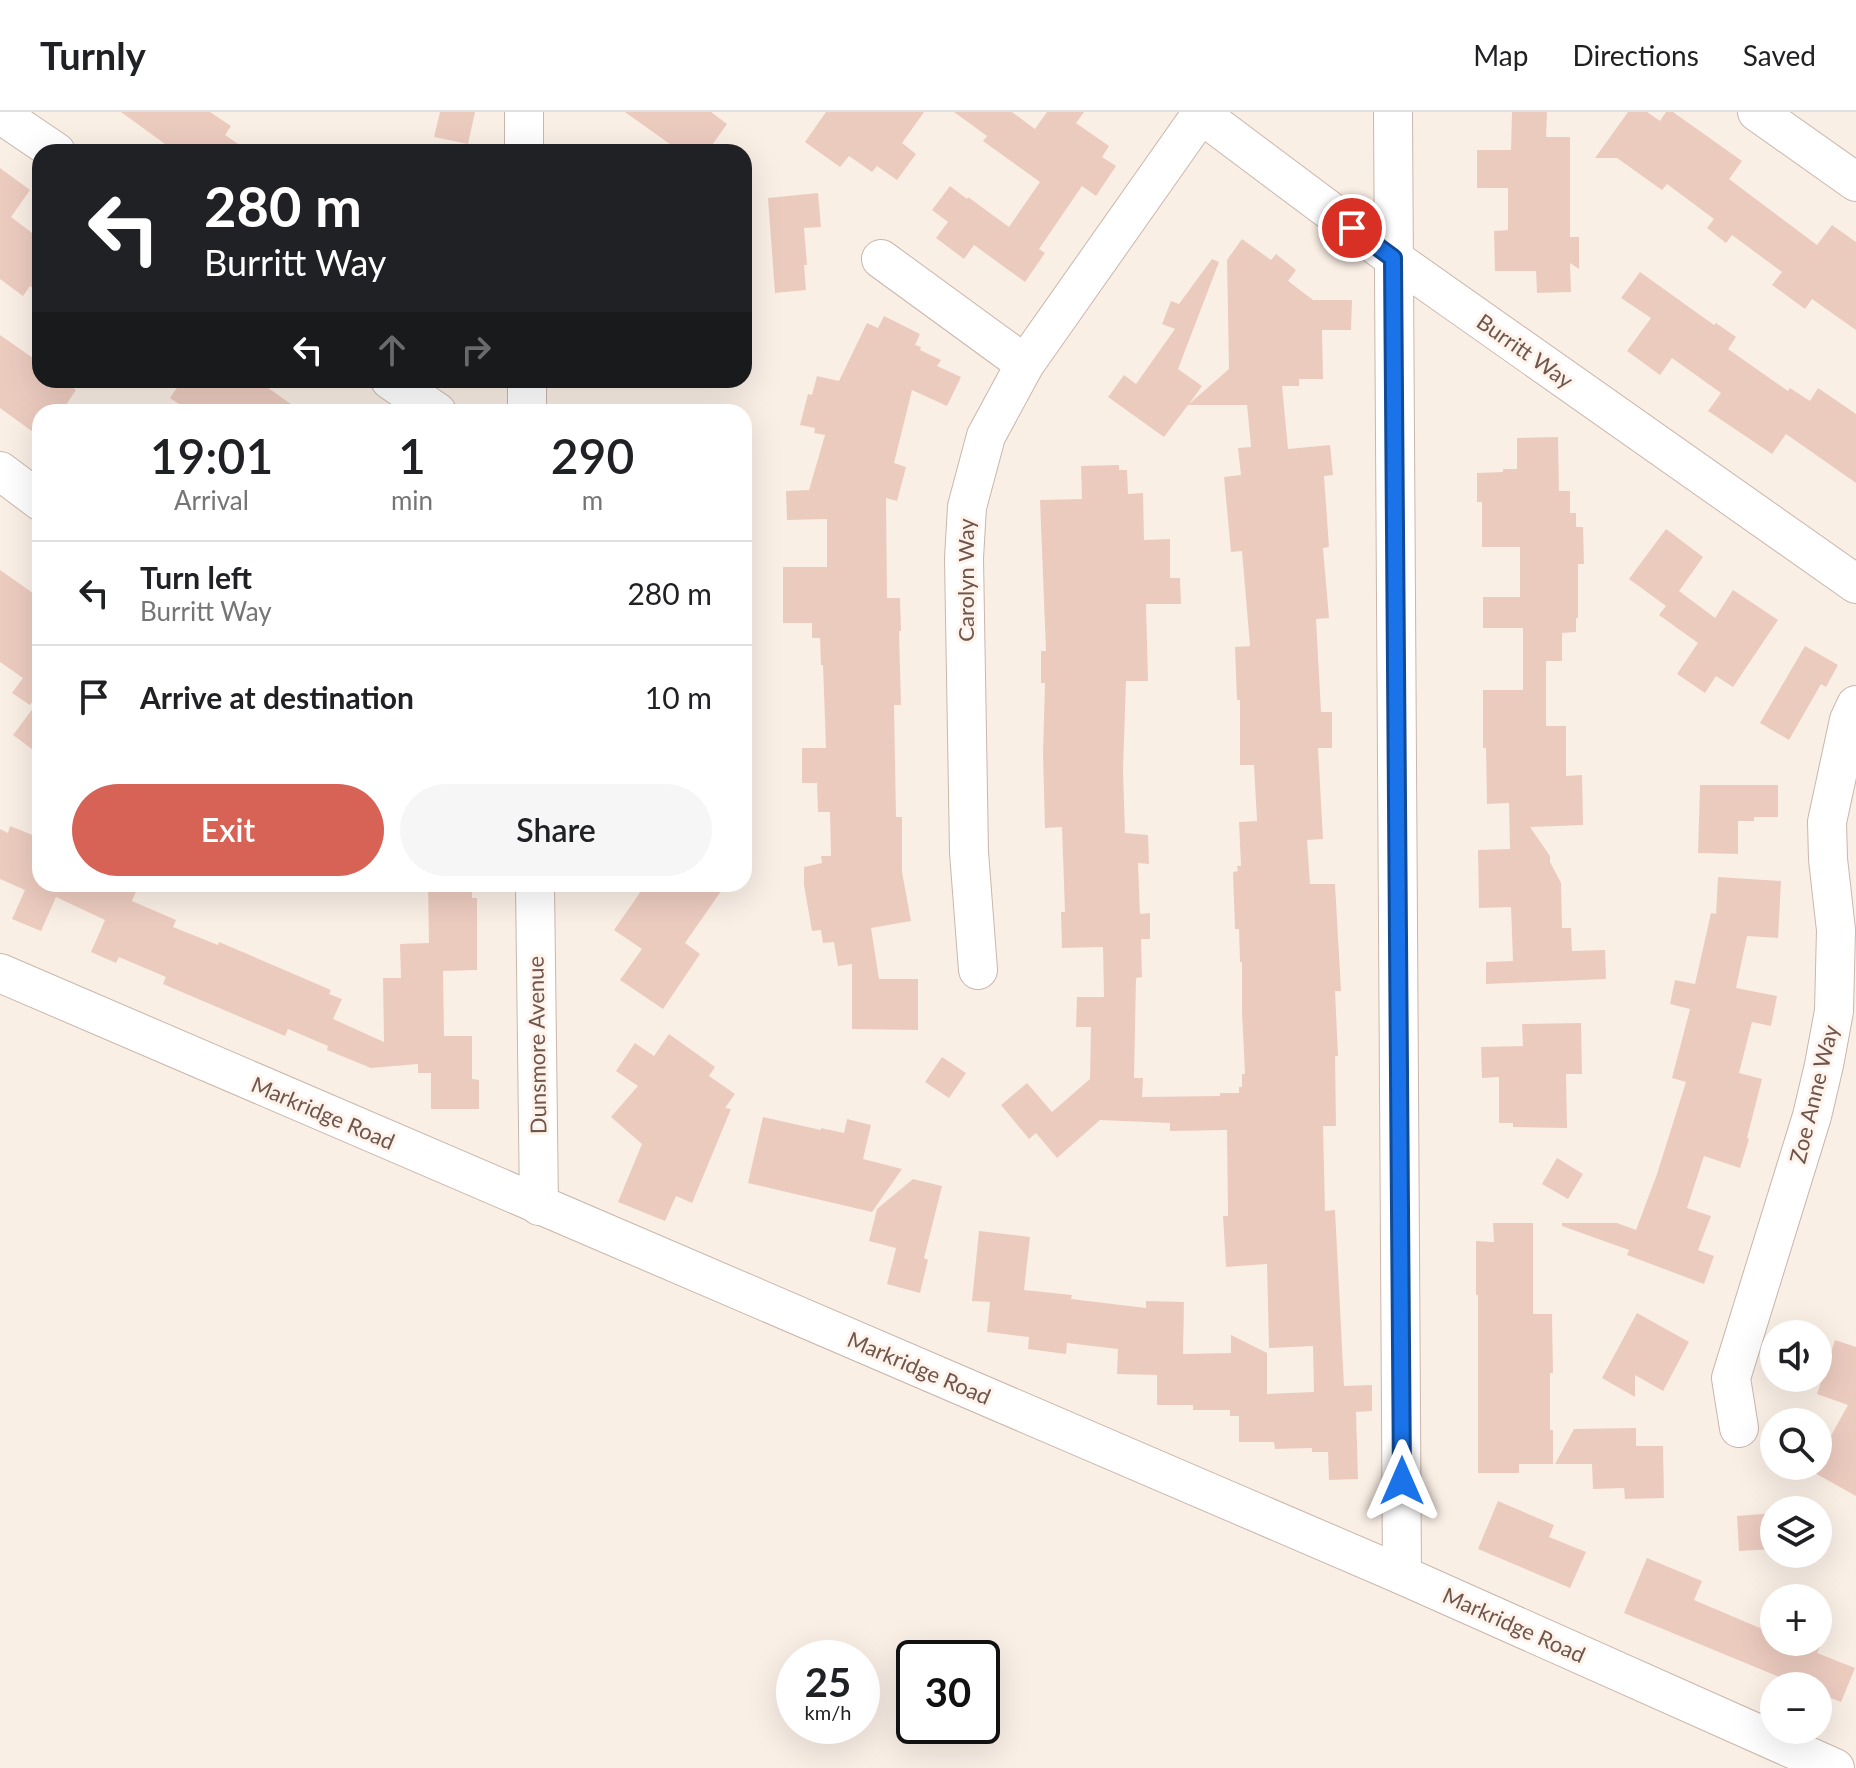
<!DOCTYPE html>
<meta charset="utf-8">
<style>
body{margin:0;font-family:Lato,sans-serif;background:#f6f6f6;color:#202124;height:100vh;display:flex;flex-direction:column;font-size:30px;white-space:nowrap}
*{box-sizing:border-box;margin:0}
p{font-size:26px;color:#757577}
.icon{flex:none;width:44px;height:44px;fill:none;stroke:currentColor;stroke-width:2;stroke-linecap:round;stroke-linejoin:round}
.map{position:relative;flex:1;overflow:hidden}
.details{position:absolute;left:32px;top:292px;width:720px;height:488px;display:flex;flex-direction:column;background:#fff;border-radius:24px;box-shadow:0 8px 32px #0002}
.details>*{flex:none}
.guide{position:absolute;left:32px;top:32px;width:720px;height:244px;border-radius:24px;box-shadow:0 8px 32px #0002;background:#202124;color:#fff;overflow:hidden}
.buttons{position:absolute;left:1760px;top:1208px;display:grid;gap:16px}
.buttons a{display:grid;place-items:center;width:72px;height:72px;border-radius:50%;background:#fff;box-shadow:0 8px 32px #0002;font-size:40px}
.speed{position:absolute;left:776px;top:1528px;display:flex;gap:16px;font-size:40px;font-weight:700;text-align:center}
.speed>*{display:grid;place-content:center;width:104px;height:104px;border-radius:50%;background:#fff;box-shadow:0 8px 32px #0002;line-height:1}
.speed small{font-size:20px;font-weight:400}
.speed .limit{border:4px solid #111;border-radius:12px;background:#fff;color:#111}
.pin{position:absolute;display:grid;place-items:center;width:68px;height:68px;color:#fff;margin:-34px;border:4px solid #fff;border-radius:50%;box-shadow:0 2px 8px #0007}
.me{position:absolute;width:88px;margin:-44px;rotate:0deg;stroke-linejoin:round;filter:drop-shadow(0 0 6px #0008)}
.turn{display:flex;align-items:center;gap:28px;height:168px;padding:0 40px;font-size:36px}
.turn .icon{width:104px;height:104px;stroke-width:2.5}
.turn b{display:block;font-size:56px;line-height:68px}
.lanes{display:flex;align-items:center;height:76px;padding:0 40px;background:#0003;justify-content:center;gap:40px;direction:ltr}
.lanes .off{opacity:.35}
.eta{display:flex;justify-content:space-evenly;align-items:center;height:136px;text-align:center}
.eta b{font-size:48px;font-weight:600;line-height:56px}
.action{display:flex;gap:16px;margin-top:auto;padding:16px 40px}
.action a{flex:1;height:92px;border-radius:48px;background:#d76256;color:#fff;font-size:32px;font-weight:600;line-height:92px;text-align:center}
.action a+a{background:#f6f6f6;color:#202124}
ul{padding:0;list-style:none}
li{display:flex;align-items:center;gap:24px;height:104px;padding:0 40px;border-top:2px solid #e0e0e0}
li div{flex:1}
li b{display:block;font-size:30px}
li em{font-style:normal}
header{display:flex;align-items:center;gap:48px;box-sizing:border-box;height:112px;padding:0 40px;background:#fff;border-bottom:2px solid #e0e0e0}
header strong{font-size:38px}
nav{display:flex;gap:44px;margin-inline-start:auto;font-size:28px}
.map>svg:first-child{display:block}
.building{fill:#eccbbf}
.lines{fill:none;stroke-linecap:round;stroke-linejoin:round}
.minor-casing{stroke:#cab6ac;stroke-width:40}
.minor{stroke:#fff;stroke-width:38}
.route-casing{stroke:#114b97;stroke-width:20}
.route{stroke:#1a73e8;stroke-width:14}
.labels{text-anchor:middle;stroke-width:6;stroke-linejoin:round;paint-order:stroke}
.street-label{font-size:22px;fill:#70554d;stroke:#fdf3ea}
</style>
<header>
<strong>Turnly</strong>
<nav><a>Map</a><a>Directions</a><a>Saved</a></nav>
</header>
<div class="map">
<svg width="1856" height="1656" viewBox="0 0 1856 1656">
<rect width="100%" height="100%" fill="#faefe5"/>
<g class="building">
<polygon points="121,0 210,0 231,14 225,23 250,40 176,40"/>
<polygon points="440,0 475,0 468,32 434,25"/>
<polygon points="625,0 711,0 727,12 707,40 681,40"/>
<polygon points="826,0 924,0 902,31 916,42 897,68 877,54 872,60 849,44 840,55 805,30"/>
<polygon points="954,0 1012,0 1035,17 1047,0 1084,0 1076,11 1109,34 1102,45 1116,54 1096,84 1082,74 1039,137 1045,141 1025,170 974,133 964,147 936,126 948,110 932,98 950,74 967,87 968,85 1009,115 1040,70 983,29 987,24"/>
<polygon points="1512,0 1547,0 1546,25 1570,25 1570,125 1579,125 1579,157 1570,151 1571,180 1537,181 1536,159 1495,159 1494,119 1508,118 1508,76 1477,76 1477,38 1511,38"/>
<polygon points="1628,0 1647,0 1660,9 1666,0 1673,0 1742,49 1729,67 1817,133 1832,113 1856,130 1856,218 1812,187 1805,197 1772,173 1782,160 1732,123 1726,131 1707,116 1714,107 1667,72 1662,78 1617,46 1595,46"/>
<polygon points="0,56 30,78 11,105 40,127 40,182 30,174 23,184 0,167"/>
<polygon points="818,81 821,115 804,116 807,153 804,153 806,178 775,181 768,86"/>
<polygon points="1242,127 1271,148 1276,142 1296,158 1288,169 1313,188 1352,188 1351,218 1322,218 1323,267 1299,267 1299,274 1282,274 1288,337 1330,333 1333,363 1324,364 1329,435 1323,436 1329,506 1316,507 1321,600 1332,600 1332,636 1318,636 1323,727 1307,728 1310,772 1335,772 1341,879 1335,879 1338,944 1335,944 1336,1014 1323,1014 1325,1099 1335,1098 1344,1274 1372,1273 1372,1299 1356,1300 1358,1367 1329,1368 1328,1340 1312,1340 1312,1336 1275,1337 1274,1330 1239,1330 1239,1304 1230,1304 1230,1298 1193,1298 1193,1293 1157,1293 1157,1263 1117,1262 1118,1237 1067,1231 1066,1242 1028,1237 1029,1225 987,1220 990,1190 972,1189 979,1119 1030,1125 1024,1178 1072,1183 1071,1187 1146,1196 1146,1189 1184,1190 1183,1242 1231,1241 1231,1223 1267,1241 1267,1282 1314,1280 1313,1234 1269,1236 1267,1152 1226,1155 1223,1104 1228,1104 1227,1018 1170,1019 1170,1011 1100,1008 1057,1046 1036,1021 1029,1027 1001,993 1027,971 1052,1000 1090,967 1091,915 1076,915 1077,885 1104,885 1103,835 1062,836 1061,800 1065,800 1062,715 1045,716 1043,641 1045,571 1041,571 1041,539 1046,539 1040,388 1082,387 1081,354 1119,353 1119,358 1127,358 1128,382 1143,381 1144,428 1170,427 1170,466 1180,466 1181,492 1146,492 1148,569 1126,569 1123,658 1125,721 1148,723 1149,752 1138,751 1140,802 1150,801 1150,827 1141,827 1142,865 1136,866 1134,966 1143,966 1142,985 1220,984 1220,981 1239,981 1239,975 1242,975 1242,962 1245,962 1242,900 1242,850 1240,850 1239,817 1235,817 1233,760 1238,759 1237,754 1241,754 1239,710 1257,709 1254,653 1240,653 1240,588 1237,588 1235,535 1250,534 1242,439 1231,440 1224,365 1241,363 1238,336 1251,335 1247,293 1188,293 1164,325 1108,285 1124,263 1136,272 1175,217 1162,212 1171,189 1179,192 1212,147 1219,150 1178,257 1202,274 1189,292 1229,257 1227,148"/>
<polygon points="1640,160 1714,213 1716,211 1736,225 1728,237 1788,279 1790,276 1810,289 1818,276 1856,302 1856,371 1786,322 1772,342 1708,299 1721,281 1672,246 1660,263 1627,239 1651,206 1621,186"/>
<polygon points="884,204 920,222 915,233 921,235 920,238 941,248 937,254 961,265 947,294 912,278 894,351 906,355 897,389 886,386 887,486 900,486 901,519 899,519 901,593 894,593 896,705 902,705 902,760 911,809 871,816 879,867 918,867 918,918 852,917 852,852 838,854 834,830 823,831 821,818 812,819 804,773 804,755 822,751 821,744 831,744 830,700 818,700 817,671 802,671 802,636 826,636 823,553 821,553 820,526 812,526 812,511 783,511 783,455 827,455 827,407 787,408 786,379 809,378 825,323 814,321 815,316 800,313 808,282 812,283 817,264 839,269 867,211 878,216"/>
<polygon points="0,223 40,251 40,268 62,268 76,278 61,300 40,300 40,325 0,296"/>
<polygon points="182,268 257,268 302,300 191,300 170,286"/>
<polygon points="1558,325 1559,379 1570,379 1570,401 1576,401 1576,415 1583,415 1584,452 1578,452 1578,506 1576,506 1576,520 1562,521 1562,549 1546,549 1546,614 1566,614 1566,664 1582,663 1583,713 1530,715 1550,744 1550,750 1561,771 1562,816 1571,816 1572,839 1605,838 1606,867 1486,872 1486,850 1513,849 1511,795 1479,796 1478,738 1510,737 1509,691 1487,692 1486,636 1483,636 1483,578 1523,578 1523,516 1483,516 1483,485 1520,485 1520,435 1482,435 1482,390 1477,390 1477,361 1503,360 1503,357 1517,357 1517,326"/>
<polygon points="1666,417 1703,445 1679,479 1715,506 1733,478 1778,508 1733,575 1716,564 1705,581 1677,562 1698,531 1659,503 1666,494 1629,467"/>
<polygon points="0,458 40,486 40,579 30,593 12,581 23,566 0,550"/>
<polygon points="1805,534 1838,553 1826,575 1821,572 1789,628 1760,611"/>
<polygon points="40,587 40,643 13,623"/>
<polygon points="1700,673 1778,673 1778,705 1754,705 1754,709 1738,709 1738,742 1698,741"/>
<polygon points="10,714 40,726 40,772 139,772 132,789 176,808 173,815 218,833 219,830 331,878 329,882 342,887 333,907 384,930 383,866 401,866 400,832 429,831 428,772 472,772 472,786 477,786 477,858 443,859 444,924 472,924 472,967 479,968 479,997 431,997 431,961 418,961 418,952 371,956 327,938 328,934 288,917 285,924 163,872 166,865 119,845 116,851 91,840 105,808 56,785 41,819 12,807 25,778 0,767 0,717 8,721"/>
<polygon points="1718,765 1781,769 1778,826 1747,824 1736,876 1777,884 1771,914 1752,910 1739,961 1762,967 1747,1026 1749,1027 1740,1056 1704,1044 1687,1096 1711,1104 1698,1138 1714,1144 1704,1172 1627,1143 1629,1138 1562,1114 1562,1111 1617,1111 1636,1118 1657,1062 1686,970 1672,966 1690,897 1670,892 1675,868 1695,872 1711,801 1716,802"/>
<polygon points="646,772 726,772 685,831 700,842 663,897 620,868 642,837 614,818"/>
<polygon points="1581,911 1582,962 1566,962 1567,1016 1513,1015 1513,1011 1499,1011 1499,965 1482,966 1481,935 1523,934 1522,912"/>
<polygon points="669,922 715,955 709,964 735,982 725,996 731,997 692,1091 676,1084 665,1109 618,1090 642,1032 611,1005 638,974 616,959 635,931 654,944"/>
<polygon points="942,945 966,961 949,986 925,970"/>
<polygon points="763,1005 821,1018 821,1016 844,1021 847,1007 871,1013 863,1047 902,1057 872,1100 748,1071"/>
<polygon points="1557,1046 1583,1062 1568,1087 1542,1072"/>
<polygon points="913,1067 942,1074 924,1146 928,1148 920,1181 887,1172 896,1136 869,1129 877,1097"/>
<polygon points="1493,1111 1533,1111 1533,1202 1552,1202 1553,1261 1550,1261 1550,1318 1553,1318 1553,1352 1519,1352 1519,1361 1478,1361 1478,1183 1476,1183 1476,1129 1494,1130"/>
<polygon points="1637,1201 1689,1230 1663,1279 1635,1263 1635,1285 1602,1266"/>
<polygon points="1835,1228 1856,1235 1856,1384 1811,1359 1814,1354 1818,1354 1818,1347 1848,1293 1817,1282"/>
<polygon points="1636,1316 1636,1334 1663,1334 1664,1386 1625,1387 1624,1376 1593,1377 1592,1352 1555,1352 1574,1317"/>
<polygon points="1498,1389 1554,1413 1549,1425 1586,1440 1570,1476 1478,1437"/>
<polygon points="1774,1401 1774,1437 1739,1439 1737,1404"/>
<polygon points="1647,1446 1702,1469 1694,1488 1774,1522 1774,1530 1822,1530 1817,1541 1855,1556 1841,1590 1818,1581 1818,1574 1801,1574 1624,1501"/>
</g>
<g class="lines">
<g class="minor-casing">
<g id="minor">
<polyline points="524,0 524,40"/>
<polyline points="1198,0 1393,146 1856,472"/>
<polyline points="1393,0 1402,1463"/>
<polyline points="1757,0 1856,70"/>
<polyline points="0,2 56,40"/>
<polyline points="881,147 1025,252"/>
<polyline points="390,268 437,300"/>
<polyline points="527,268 527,300"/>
<polyline points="0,359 40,389"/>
<polyline points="535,772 539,1094"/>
<polyline points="978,858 969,740 964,446 967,395 986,324 1025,252 1201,2"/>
<polyline points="0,861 1402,1463 1835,1656"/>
<polyline points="1739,1316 1731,1266 1812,1004 1824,953 1834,899 1836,818 1828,747 1827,710 1849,608 1856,593"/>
</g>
</g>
<use href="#minor" class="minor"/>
</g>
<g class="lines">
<g class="route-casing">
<polyline id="route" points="1352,116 1393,146 1402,1369"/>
</g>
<use href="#route" class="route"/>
</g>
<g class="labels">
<g class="street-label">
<text transform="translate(1525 239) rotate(35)" y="8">Burritt Way</text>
<text transform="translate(966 468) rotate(-90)" y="8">Carolyn Way</text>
<text transform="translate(537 933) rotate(-91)" y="8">Dunsmore Avenue</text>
<text transform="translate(1814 982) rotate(-76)" y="8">Zoe Anne Way</text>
<text transform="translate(323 1001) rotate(23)" y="8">Markridge Road</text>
<text transform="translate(919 1256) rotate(23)" y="8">Markridge Road</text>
<text transform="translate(1514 1513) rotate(24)" y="8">Markridge Road</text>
</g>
</g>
</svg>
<div class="buttons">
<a><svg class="icon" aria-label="sound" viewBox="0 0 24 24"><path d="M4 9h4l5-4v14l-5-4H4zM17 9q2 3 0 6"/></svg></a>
<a><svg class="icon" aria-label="search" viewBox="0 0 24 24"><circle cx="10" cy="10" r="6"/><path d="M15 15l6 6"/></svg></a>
<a><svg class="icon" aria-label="layers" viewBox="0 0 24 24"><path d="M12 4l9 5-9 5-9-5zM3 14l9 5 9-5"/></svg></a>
<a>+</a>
<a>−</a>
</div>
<div class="speed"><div>25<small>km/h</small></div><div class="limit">30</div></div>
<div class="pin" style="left:1352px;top:116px;background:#d93025"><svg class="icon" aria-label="arrive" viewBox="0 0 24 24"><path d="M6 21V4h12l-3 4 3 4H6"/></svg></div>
<svg class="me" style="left:1402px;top:1369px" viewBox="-20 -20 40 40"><path d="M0-17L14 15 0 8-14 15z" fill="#1a73e8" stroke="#fff" stroke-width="4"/></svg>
<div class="guide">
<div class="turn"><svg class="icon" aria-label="left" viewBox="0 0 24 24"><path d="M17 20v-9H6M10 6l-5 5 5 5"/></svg><div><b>280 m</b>Burritt Way</div></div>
<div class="lanes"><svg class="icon" aria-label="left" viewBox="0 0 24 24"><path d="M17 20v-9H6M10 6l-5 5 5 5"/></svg><svg class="icon off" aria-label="ahead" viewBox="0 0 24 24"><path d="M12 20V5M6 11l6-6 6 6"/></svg><svg class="icon off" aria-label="right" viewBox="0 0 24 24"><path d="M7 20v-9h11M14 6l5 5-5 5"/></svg></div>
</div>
<section class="details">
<div class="eta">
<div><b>19:01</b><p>Arrival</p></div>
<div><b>1</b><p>min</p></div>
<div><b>290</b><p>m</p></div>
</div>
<ul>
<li><svg class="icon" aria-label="left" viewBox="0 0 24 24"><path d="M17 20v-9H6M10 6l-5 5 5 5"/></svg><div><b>Turn left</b><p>Burritt Way</p></div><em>280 m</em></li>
<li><svg class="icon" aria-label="arrive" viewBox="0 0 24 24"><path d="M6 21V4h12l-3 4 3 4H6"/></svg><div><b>Arrive at destination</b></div><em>10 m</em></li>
</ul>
<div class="action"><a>Exit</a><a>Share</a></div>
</section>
</div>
